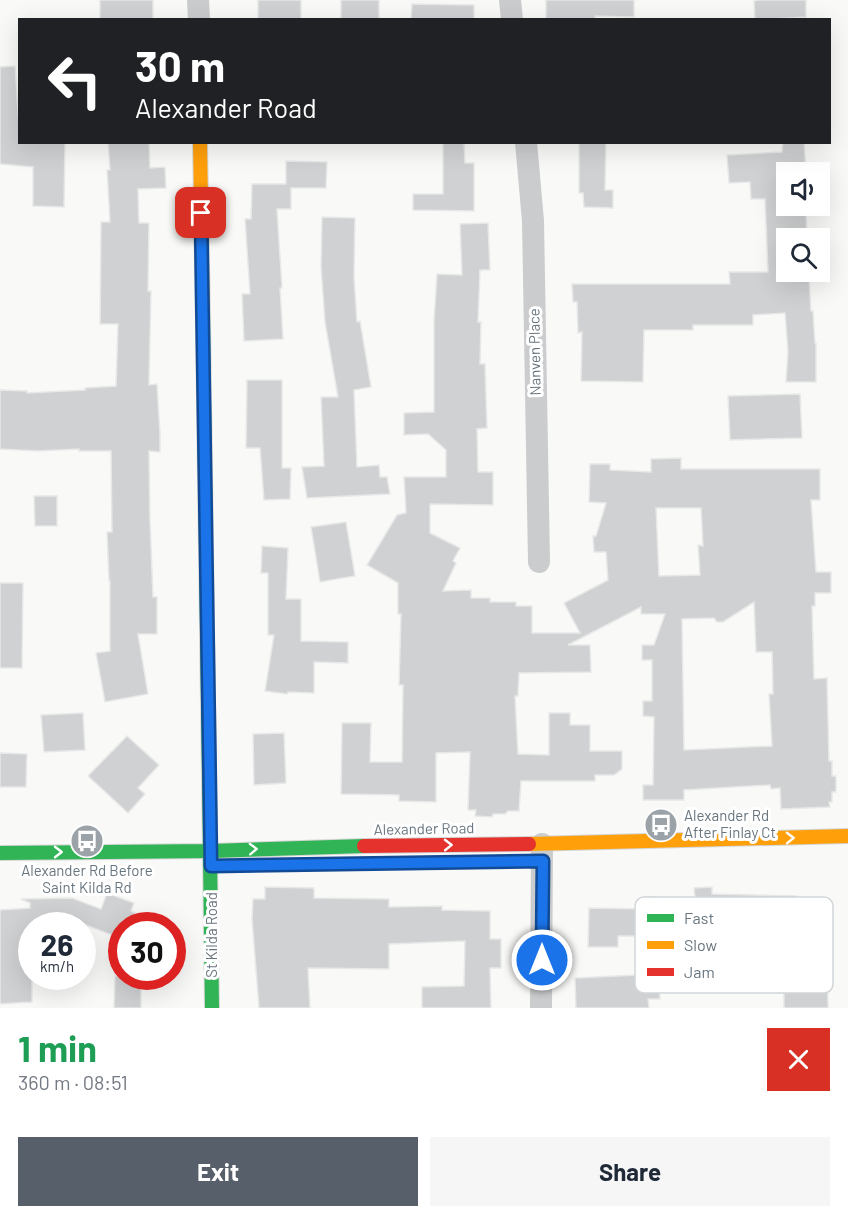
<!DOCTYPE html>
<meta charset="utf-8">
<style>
body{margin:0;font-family:Barlow,sans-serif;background:#f6f6f7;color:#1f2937;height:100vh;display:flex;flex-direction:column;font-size:22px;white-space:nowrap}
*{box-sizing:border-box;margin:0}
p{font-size:20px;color:#747a83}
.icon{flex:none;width:33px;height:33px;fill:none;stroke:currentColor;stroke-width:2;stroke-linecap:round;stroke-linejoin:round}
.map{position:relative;height:1008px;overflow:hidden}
.details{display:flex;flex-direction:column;background:#fff;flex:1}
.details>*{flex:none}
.hud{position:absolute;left:18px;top:18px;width:813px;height:126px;border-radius:0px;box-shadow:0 6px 24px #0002;background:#202124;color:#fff;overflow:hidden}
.buttons{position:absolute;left:776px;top:162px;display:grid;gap:12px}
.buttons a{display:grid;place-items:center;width:54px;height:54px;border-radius:0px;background:#fff;box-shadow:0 6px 24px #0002;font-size:30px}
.speed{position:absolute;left:18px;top:912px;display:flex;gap:12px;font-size:30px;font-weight:700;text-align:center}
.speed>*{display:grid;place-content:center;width:78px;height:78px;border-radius:50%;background:#fff;box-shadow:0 6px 24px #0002;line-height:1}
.speed small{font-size:15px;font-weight:400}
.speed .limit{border:9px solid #d22;background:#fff;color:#111}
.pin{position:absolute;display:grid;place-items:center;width:51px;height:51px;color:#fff;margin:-26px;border-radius:12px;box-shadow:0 3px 9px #0006}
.me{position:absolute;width:66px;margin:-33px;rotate:0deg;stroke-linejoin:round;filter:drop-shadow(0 0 4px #0008)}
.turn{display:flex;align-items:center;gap:21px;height:126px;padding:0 18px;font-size:27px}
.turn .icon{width:78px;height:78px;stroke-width:2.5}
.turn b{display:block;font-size:42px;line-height:51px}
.round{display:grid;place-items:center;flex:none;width:63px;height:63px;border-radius:0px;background:#f6f6f7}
.overview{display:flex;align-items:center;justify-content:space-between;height:102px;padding:0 18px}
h1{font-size:36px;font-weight:700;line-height:45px;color:#1e9e55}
.action{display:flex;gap:12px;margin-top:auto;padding:12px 18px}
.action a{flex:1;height:69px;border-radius:0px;background:#57606a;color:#fff;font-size:24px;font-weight:700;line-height:69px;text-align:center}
.action a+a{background:#f6f6f7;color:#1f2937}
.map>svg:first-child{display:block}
.building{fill:#cfd1d2;stroke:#e8e8e8;stroke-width:1.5;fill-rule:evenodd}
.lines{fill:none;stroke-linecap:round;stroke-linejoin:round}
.fast-casing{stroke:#d5d6d6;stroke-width:16}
.slow-casing{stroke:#d5d6d6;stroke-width:16}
.jam-casing{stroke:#d5d6d6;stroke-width:16}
.street{stroke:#cacccd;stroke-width:22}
.fast{stroke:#30b455;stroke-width:14}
.slow{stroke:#ff9f0a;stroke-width:14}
.jam{stroke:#e5322d;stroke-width:14}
.oneway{stroke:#fff}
.route-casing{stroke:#114b97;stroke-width:15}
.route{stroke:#1a73e8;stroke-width:10}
.labels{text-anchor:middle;stroke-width:6;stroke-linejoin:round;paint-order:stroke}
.street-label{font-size:15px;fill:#68757f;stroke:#fff}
.poi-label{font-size:15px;fill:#68757f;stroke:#fff;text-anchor:start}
.key{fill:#fff;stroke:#d2d6d9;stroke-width:1.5}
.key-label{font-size:16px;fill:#68757f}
</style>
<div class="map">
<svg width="848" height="1008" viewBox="0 0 848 1008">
<rect width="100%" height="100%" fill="#f9f9f8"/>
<g class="building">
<rect x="100" y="0" width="53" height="20"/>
<rect x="258" y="0" width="43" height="20"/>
<rect x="341" y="0" width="38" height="20"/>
<polygon points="546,0 634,0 634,17 595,16 595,20 546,20"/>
<polygon points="758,0 806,0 806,17 755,20 754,1"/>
<polygon points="412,4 474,5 474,20 411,20"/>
<polygon points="15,66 20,142 65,142 64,207 33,206 33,167 0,164 0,67"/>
<polygon points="108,142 149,142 150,168 165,167 166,188 138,189 139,223 149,223 148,291 151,291 149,385 157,384 160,434 160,452 149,451 150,520 153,597 157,597 157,634 138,634 148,694 105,702 96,653 110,651 110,581 109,581 107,532 112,532 111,451 79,451 79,449 38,451 0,449 0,390 27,391 27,393 85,390 85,388 116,386 118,324 100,324 101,222 110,222 107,170 110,170"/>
<polygon points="443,142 464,142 465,163 474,163 474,211 413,210 413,194 443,194"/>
<polygon points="579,142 606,142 605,190 613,190 613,208 584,207 583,193 579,193"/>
<polygon points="783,142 804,142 806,172 786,172 786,213 806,212 807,238 786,238 786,277 809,276 811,311 813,311 815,343 816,343 816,382 786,382 788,352 785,313 753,315 753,325 693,325 693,330 644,330 643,382 581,381 582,332 578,333 577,302 573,302 572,284 730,284 729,272 768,272 765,199 751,199 750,182 729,183 727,155 782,152"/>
<polygon points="286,161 327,162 326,188 291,188 291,209 277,209 282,288 280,288 283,339 244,341 242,294 250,294 245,219 251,219 252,184 286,184"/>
<polygon points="322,217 355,218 354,276 357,322 360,321 371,387 354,390 357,467 379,465 380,477 387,477 390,494 307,498 302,467 324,466 321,397 338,397 325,322 321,267"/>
<path d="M488,223L490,270H480L478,322H481L480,364H485L487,428L477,429L478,472H493V505L430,504V533L460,548L453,561L456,563L443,591L471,590V598H490V602H516V606H532V633H580L564,603L608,580L606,552H594L593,536H596L606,503L589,502L590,464H610V470L651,472V459L681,458V469H820V500H811L816,572H831V593H815V606H812L814,679L827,678L829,761H832V776H836V792H832V802H829L830,807L781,809L780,788L771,789L770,785L684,790V800H643V785H653L654,717L643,716V701H652V660H642V645H654L665,614H641V607L568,645H590L591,672L519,673L518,696H515L518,754L549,755V713H570V725H590V751H622V769L614,775H595V781H521L519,811H508L505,814H493L492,817L475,816L476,810H468L470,752L436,753V802L399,801V795L341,794L342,723H371L370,762H402L403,685H399L401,614H398V583L367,565L397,515L406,513L404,477H446V450L428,434L404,435V413L434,412V321L437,274L462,275L460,224ZM656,508H701L703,546L698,545L700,575L659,576ZM754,602L756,652H772L773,694H769L772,746L684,750L682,619L714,618L717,622H723Z"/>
<polygon points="247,380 282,380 282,468 291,468 290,499 264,500 260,448 246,448"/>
<polygon points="800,394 802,438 730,440 728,396"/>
<polygon points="34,496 57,496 57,526 35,526"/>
<polygon points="346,522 355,576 320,582 311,527"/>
<polygon points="262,546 288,548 286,599 301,599 301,641 348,642 348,663 314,662 314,693 288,692 287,694 265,691 274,635 268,635 268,573 261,573"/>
<polygon points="0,583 23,583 22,668 0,668"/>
<polygon points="83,713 85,750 44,752 41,715"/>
<polygon points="284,733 286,783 254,785 253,734"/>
<polygon points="127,736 159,765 138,788 145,794 128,813 88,776"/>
<polygon points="0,753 27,754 26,787 0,787"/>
<polygon points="265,887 314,888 314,898 389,899 389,907 442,906 442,910 490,911 490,939 501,939 501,968 490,968 491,1008 422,1008 422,987 464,986 465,941 389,944 389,969 308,968 310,1008 259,1008 252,919 253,899 265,899"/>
<polygon points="712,887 712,894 796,896 796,904 827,904 828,1008 784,1008 784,950 768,950 768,937 733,937 734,957 725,957 725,990 697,990 696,936 618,936 618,947 588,947 589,908 644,909 644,897 695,898 694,888"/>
<polygon points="107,893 134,903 131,911 165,926 122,926 122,939 60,915 61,926 32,926 32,1002 0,1004 0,910 30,908 30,903 21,899 72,898 101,909"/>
<polygon points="658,974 660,999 648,999 649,1008 576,1008 575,978"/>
<polygon points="115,976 141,976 141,1008 114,1008"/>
</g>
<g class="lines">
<g class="fast-casing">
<g id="fast">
<polyline points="203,323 212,1008"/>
<polyline points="0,853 211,851 364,846"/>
</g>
</g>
<g class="slow-casing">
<g id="slow">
<polyline points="200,142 203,323"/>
<polyline points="529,844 848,836"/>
</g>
</g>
<g class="jam-casing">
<polyline id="jam" points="364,846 529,844"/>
</g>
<g class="street">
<polyline points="198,0 199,20"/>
<polyline points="510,0 512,20"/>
<polyline points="526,142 533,221 539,562"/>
<polyline points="541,1008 542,844"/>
</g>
<use href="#fast" class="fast"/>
<use href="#slow" class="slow"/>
<use href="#jam" class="jam"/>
</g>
<defs><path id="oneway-chevron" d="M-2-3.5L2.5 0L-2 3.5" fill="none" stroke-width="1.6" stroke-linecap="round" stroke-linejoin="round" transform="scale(1.5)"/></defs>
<g class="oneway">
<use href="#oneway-chevron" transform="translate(790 838) rotate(-1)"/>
<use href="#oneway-chevron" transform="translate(448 845) rotate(-1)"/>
<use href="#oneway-chevron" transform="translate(253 849) rotate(-2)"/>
<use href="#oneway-chevron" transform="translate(58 852)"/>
</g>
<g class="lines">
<g class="route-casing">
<polyline id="route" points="201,213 211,866 543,861 542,960"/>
</g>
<use href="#route" class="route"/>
</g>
<defs>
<g id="bus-disc" transform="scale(1.725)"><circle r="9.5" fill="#9ba3a9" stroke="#fff"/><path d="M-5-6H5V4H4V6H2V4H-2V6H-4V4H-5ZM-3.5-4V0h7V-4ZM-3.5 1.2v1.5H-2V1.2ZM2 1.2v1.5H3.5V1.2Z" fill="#fff"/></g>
</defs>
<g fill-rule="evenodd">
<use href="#bus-disc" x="661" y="825"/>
<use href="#bus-disc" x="87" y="841"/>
</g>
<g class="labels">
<g class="street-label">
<text transform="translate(535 352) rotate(-91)" y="5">Nanven Place</text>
<text transform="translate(424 829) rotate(-1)" y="5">Alexander Road</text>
<text transform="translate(212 935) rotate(-90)" y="5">St Kilda Road</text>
</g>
<g class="poi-label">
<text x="684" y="821">Alexander Rd<tspan x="684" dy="17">After Finlay Ct</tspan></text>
<text x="87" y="876" text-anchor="middle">Alexander Rd Before<tspan x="87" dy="17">Saint Kilda Rd</tspan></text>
</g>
</g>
<rect x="635" y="897" width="198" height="96" rx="9" class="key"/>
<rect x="647" y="914" width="27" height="8" fill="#30b455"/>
<rect x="647" y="941" width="27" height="8" fill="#ff9f0a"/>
<rect x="647" y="968" width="27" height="8" fill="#e5322d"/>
<g class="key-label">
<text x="684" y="924">Fast</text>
<text x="684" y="951">Slow</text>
<text x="684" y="978">Jam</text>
</g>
</svg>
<div class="buttons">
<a><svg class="icon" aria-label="sound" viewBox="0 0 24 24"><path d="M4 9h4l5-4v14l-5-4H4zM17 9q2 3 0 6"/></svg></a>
<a><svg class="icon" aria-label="search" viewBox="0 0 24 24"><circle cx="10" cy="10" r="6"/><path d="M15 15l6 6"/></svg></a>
</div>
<div class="speed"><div>26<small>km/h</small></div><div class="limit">30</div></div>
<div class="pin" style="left:201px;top:213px;background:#d93025"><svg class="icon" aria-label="arrive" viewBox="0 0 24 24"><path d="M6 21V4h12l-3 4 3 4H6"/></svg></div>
<svg class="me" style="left:542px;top:960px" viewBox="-20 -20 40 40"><circle r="17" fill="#1a73e8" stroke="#fff" stroke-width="3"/><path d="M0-11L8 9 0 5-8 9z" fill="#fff"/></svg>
<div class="hud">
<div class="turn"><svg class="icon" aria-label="left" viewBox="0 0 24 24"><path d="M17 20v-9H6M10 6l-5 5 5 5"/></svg><div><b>30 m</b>Alexander Road</div></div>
</div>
</div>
<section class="details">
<div class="overview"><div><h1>1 min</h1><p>360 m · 08:51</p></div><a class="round" style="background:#d93025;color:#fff"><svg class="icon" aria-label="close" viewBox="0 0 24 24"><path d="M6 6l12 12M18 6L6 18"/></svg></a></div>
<div class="action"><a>Exit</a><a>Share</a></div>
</section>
